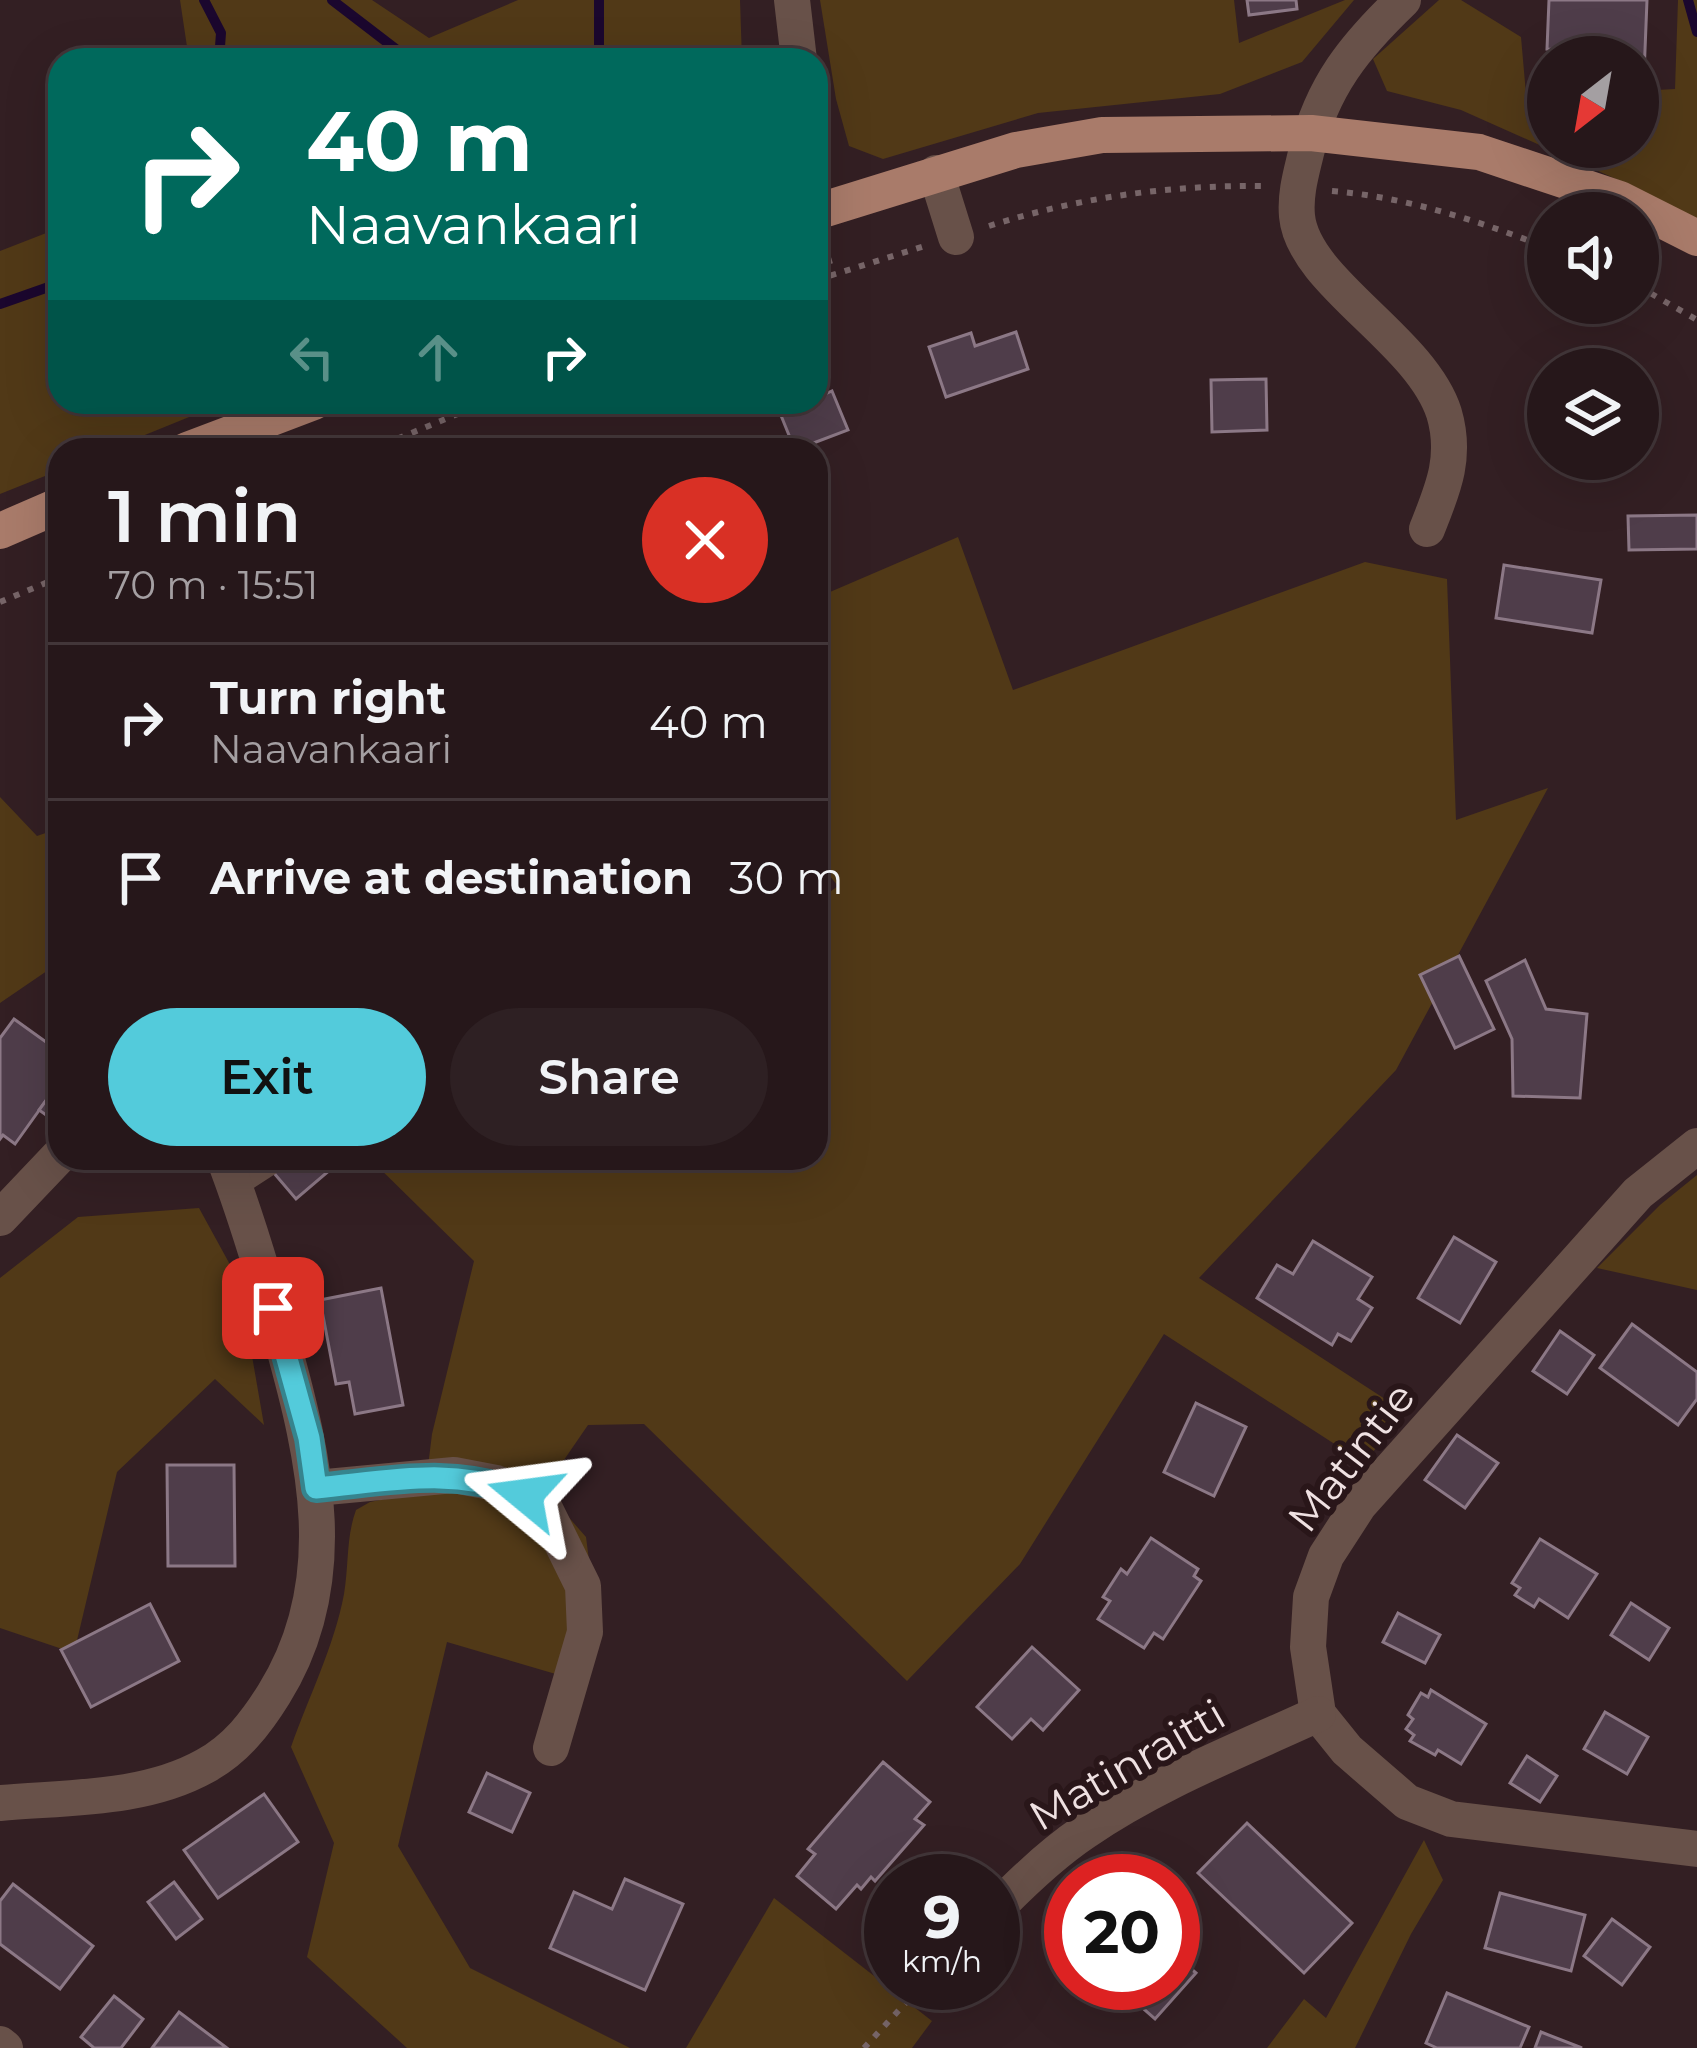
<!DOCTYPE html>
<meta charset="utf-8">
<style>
body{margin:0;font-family:Montserrat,sans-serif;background:#2e2023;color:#f1f3f6;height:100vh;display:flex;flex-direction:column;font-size:45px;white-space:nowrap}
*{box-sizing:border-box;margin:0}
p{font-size:39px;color:#a49fa2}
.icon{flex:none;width:66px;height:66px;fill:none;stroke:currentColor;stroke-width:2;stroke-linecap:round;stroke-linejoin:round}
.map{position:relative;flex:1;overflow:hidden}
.sheet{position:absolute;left:48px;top:438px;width:780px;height:732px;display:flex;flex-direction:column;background:#26171a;border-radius:36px;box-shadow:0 12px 48px #0002,0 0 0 3px #423639}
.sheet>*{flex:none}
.banner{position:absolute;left:48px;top:48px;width:780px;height:366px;border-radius:36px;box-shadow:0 12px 48px #0002,0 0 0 3px #423639;background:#00695c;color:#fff;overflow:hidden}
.needle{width:78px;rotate:211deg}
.controls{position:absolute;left:1527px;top:36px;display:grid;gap:24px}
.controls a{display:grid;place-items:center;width:132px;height:132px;border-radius:50%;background:#26171a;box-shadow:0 12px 48px #0002,0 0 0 3px #423639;font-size:60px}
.speed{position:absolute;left:864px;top:1854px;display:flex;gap:24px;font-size:60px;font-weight:700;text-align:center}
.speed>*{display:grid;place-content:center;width:156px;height:156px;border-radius:50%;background:#26171a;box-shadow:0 12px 48px #0002,0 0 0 3px #423639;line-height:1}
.speed small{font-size:30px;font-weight:400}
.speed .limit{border:18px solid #d22;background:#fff;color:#111}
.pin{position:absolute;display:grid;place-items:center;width:102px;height:102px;color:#fff;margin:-51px;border-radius:24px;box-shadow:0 6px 18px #0006}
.me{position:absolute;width:132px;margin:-66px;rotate:286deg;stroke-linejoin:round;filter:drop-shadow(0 0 9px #0008)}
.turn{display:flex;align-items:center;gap:42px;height:252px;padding:0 60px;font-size:54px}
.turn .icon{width:156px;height:156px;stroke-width:2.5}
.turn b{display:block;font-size:84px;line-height:102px}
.lanes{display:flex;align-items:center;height:114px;padding:0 60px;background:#0003;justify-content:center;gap:60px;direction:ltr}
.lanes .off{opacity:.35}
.round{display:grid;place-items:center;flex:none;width:126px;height:126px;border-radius:63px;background:#2e2023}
.overview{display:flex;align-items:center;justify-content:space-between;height:204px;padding:0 60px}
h1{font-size:72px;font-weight:600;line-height:90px}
.action{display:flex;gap:24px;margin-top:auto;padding:24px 60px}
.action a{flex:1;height:138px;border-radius:72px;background:#53cbdb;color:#111;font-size:48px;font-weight:600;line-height:138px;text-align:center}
.action a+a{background:#2e2023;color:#f1f3f6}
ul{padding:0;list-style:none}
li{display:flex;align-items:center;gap:36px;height:156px;padding:0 60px;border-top:3px solid #423639}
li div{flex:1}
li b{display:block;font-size:45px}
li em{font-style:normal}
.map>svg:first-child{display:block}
.green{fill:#513917}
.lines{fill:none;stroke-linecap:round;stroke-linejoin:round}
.stream{stroke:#1b072e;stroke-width:10}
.building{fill:#4f3d4a;stroke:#8c7886;stroke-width:3}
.path{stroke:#776568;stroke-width:6;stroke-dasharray:6 9;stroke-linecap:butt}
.minor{stroke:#685149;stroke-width:36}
.major{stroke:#a97b6a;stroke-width:36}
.route-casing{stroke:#36848e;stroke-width:30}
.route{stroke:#53cbdb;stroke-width:21}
.labels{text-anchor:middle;stroke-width:12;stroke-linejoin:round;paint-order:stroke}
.street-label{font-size:42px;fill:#efe1e2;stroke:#291619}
</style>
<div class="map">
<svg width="1697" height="2048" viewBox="0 0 1697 2048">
<rect width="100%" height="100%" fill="#331f23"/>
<g class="green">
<polygon points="180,0 372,0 429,38 518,0 740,0 742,60 189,60"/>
<polygon points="820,0 1234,0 1239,43 1345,0 1354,0 1302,62 1220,94 1038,113 883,159 849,146 836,99"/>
<polygon points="1439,0 1461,0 1521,37 1526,94 1548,94 1548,147 1638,147 1638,91 1675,89 1678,0 1697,0 1697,220 1625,183 1461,110 1387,91 1373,59"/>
<polygon points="60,224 60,402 226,402 108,450 60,450 60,470 0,494 0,251 54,230"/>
<path d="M958,537L1013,690L1365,562L1447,579L1456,820L1548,788L1396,1070L1199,1278L1405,1412L1364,1463L1164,1334L1020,1564L907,1681L644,1424L588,1425L544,1489L586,1537L594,1599L576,1680L447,1642L398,1846L470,1968L630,2048H407L307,1957L334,1843L291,1747C309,1696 334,1647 344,1594C349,1565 346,1537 356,1510L370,1502L425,1491L432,1434L474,1261L369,1158H816V902L838,886L816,859V598Z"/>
<polygon points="0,797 37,836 60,828 60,962 0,1003"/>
<polygon points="1697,1175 1697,1290 1597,1268 1660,1205"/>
<polygon points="199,1208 239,1281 264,1425 215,1379 117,1472 74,1653 0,1628 0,1278 78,1217"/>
<polygon points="1424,1840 1443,1880 1411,1934 1355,2048 1267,2048 1304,1999 1326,2018"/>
<polygon points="774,1898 932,2021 912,2048 686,2048"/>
</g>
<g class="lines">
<g class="stream">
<polyline points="204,0 221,33 219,60"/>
<polyline points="332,0 401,53 416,60"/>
<polyline points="1688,0 1697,32"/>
<polyline points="594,60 599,56 599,0"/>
<polyline points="0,304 60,283"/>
</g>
</g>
<g class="building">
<polygon points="1247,0 1296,0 1297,9 1249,15"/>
<polygon points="1549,0 1647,0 1644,75 1638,75 1638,57 1600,57 1600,51 1547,49"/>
<polygon points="1016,332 1028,369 946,397 929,347 971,333 975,346"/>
<polygon points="1266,379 1267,430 1212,432 1211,380"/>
<polygon points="832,391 848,430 795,450 780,413 816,402 816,398"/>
<polygon points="1697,515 1697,549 1629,550 1628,516"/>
<polygon points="1504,565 1601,580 1592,633 1496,618"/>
<polygon points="1459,956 1494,1029 1455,1048 1420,975"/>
<polygon points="1525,960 1546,1009 1587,1014 1580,1098 1513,1096 1512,1039 1486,981"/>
<polygon points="14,1019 60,1052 60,1081 15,1144 3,1135 0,1139 0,1038"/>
<polygon points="50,1095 60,1103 53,1120 39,1110"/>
<polygon points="290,1158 344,1158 296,1199 273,1172"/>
<polygon points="1454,1237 1496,1262 1460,1323 1418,1298"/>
<polygon points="1313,1241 1372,1277 1358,1299 1372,1308 1351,1341 1338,1334 1332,1345 1257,1298 1277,1265 1293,1274"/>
<polygon points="381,1288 403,1405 355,1414 349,1382 336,1384 320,1300"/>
<polygon points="1632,1324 1697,1372 1697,1399 1678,1425 1600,1368"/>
<polygon points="1560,1331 1594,1355 1567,1394 1533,1371"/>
<polygon points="1196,1403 1246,1427 1214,1496 1164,1472"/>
<polygon points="1457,1435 1498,1463 1465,1508 1425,1480"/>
<polygon points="167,1465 234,1465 235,1566 168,1566"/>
<polygon points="1151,1538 1198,1569 1194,1576 1201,1581 1163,1639 1154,1633 1144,1648 1098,1619 1110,1601 1103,1597 1121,1569 1127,1574"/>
<polygon points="1540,1539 1597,1574 1568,1618 1539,1599 1534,1607 1515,1595 1520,1588 1512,1583"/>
<polygon points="1631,1603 1669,1628 1649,1660 1611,1635"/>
<polygon points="150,1604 179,1661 91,1707 61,1650"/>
<polygon points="1398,1613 1440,1635 1425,1663 1383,1642"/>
<polygon points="1032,1647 1079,1690 1043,1730 1031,1719 1012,1739 977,1707"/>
<polygon points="1431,1690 1486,1724 1461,1764 1438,1750 1435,1755 1410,1741 1414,1735 1406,1729 1413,1719 1408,1715 1421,1693 1428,1697"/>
<polygon points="1605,1712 1648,1737 1627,1774 1584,1749"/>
<polygon points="1527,1756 1557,1776 1540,1802 1510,1783"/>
<polygon points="883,1762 930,1802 915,1819 924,1825 875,1881 871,1877 861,1889 857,1885 836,1909 797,1876 815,1854 808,1849"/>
<polygon points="487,1773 530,1793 512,1832 469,1812"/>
<polygon points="264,1794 298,1842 218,1898 184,1850"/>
<polygon points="1247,1823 1352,1923 1304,1973 1198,1873"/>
<polygon points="625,1879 683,1904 645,1990 550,1948 574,1892 612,1909"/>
<polygon points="174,1882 202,1919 176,1939 148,1902"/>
<polygon points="13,1884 93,1946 60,1989 0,1944 0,1901"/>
<polygon points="1500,1893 1585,1915 1571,1971 1485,1948"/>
<polygon points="1612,1919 1650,1947 1622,1985 1584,1956"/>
<polygon points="1173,1953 1196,1973 1155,2019 1114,1983 1173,1983"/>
<polygon points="1447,1993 1529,2027 1520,2048 1437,2048 1426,2043"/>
<polygon points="114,1996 143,2019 121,2048 94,2048 81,2037"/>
<polygon points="179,2012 227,2048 152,2048"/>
<polygon points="1541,2032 1582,2048 1535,2048"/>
</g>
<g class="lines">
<g class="path">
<path d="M1332,191C1406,197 1479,221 1548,248"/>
<path d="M989,226C1081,197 1168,185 1265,186"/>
<polyline points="824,244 833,274"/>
<polyline points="816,280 925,246"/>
<polyline points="1638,286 1697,320"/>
<polyline points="370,450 487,402"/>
<polyline points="0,602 60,577"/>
<polyline points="864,2048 924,1983"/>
</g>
<g class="minor">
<polyline points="792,0 799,60"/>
<path d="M1403,0C1355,46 1322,86 1306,153C1301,174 1295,194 1297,216C1303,282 1420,339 1444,413C1457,457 1443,489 1427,529"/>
<polyline points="936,173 956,237"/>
<polyline points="1697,1146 1638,1193 1359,1505 1326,1556 1311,1597 1308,1647 1318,1714 1347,1750 1407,1802 1451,1819 1697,1849"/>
<polyline points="233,1180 267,1158"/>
<polyline points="0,1218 60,1155"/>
<polyline points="316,1488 454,1475 496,1483 525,1494 545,1509 583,1586 585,1632 551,1748"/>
<path d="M0,1803C68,1797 144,1800 205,1766C236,1749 256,1723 274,1694C344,1582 315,1459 282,1341C265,1279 247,1218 224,1158"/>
<path d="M993,1912C1021,1883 1050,1855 1084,1832C1155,1783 1240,1750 1318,1714"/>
<polyline points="0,2044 5,2048"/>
</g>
<g class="major">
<polyline points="816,212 1016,150 1102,135 1311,133 1479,152 1620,199 1697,238"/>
<polyline points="187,450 314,402"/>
<polyline points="0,531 60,505"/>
</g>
</g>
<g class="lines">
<g class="route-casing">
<path id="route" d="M273,1308L309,1438L316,1488C391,1481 453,1466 525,1495"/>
</g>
<use href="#route" class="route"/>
</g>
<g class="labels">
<g class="street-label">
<text transform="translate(1351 1457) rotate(-52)" y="15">Matintie</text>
<text transform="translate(1127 1765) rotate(-30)" y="15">Matinraitti</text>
</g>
</g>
</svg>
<div class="controls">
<a><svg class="needle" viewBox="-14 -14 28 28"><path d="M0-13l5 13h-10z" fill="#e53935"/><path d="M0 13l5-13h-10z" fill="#a49fa2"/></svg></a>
<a><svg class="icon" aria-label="sound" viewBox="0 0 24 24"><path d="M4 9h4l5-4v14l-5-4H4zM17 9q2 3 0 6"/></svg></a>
<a><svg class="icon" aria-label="layers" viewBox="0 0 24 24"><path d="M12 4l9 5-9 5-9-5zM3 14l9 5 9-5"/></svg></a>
</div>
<div class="speed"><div>9<small>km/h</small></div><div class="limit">20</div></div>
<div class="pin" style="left:273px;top:1308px;background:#d93025"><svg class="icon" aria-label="arrive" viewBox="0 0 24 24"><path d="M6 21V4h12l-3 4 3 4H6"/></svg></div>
<svg class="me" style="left:525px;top:1495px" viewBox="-20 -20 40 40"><path d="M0-17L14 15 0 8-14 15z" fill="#53cbdb" stroke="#fff" stroke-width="4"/></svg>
<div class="banner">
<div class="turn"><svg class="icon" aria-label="right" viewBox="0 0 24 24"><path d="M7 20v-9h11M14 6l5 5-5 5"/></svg><div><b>40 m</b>Naavankaari</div></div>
<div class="lanes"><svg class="icon off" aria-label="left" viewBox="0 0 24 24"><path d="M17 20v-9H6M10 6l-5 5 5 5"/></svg><svg class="icon off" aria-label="ahead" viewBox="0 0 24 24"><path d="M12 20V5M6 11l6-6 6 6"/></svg><svg class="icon" aria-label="right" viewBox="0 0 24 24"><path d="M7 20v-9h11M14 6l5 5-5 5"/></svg></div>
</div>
<section class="sheet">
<div class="overview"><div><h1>1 min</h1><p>70 m · 15:51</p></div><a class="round" style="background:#d93025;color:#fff"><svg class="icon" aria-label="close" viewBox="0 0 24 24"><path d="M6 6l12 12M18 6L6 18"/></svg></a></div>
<ul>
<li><svg class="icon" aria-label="right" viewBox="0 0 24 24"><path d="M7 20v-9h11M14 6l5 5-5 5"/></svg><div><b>Turn right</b><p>Naavankaari</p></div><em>40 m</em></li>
<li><svg class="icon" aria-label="arrive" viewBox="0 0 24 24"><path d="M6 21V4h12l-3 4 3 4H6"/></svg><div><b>Arrive at destination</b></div><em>30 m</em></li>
</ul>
<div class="action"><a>Exit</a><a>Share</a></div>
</section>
</div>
